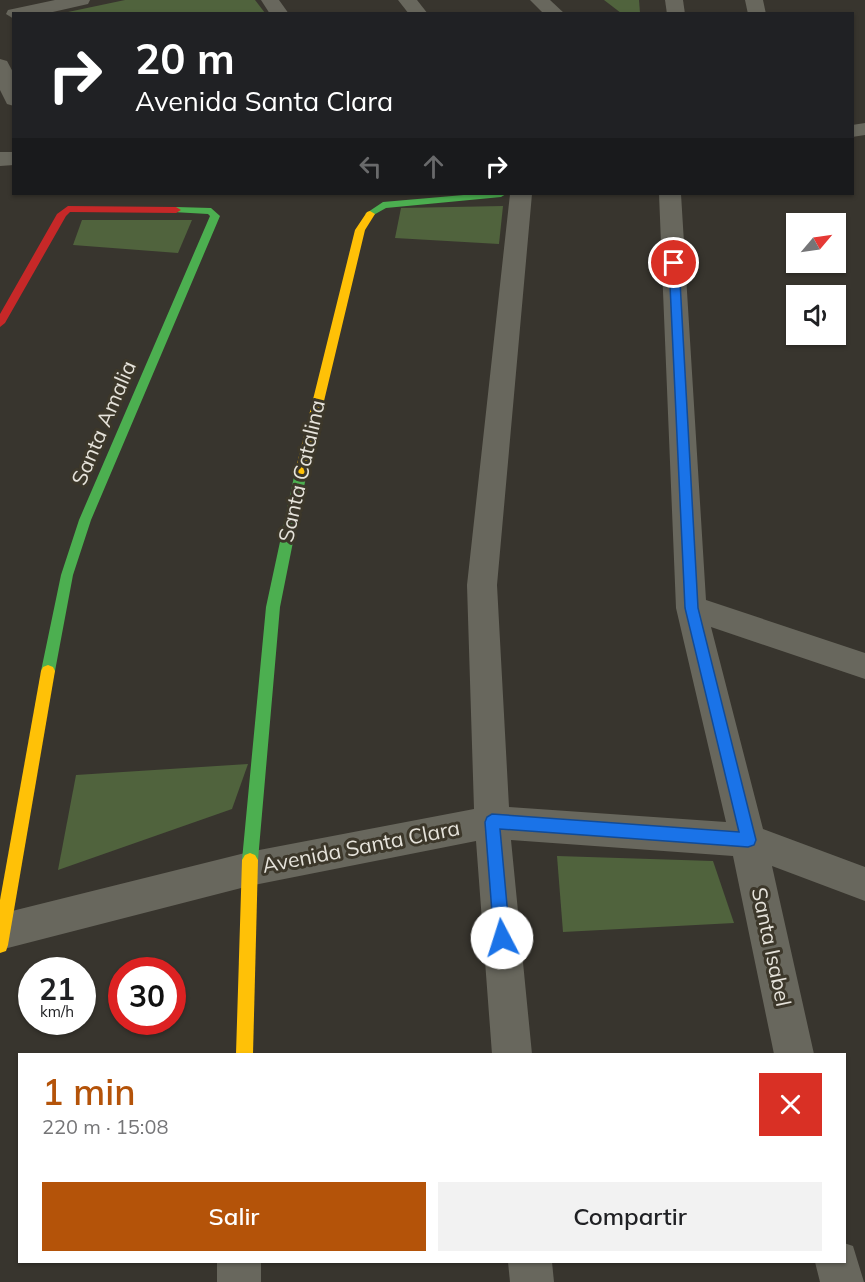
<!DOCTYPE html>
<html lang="es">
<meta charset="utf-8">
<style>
body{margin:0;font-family:Mulish,sans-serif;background:#f2f2f2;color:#202124;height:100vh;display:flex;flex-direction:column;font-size:22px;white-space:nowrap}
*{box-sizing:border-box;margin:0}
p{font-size:20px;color:#757577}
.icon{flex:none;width:33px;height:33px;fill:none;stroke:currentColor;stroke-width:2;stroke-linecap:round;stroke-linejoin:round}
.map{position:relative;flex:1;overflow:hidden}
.panel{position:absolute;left:18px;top:1053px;width:828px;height:210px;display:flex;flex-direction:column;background:#fff;border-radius:0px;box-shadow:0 2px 4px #0004}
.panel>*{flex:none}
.hud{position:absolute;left:12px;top:12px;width:842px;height:183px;border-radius:0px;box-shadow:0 2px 4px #0004;background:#202124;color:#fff;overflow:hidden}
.needle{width:39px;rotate:61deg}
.fabs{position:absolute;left:786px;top:213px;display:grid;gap:12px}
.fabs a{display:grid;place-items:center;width:60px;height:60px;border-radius:0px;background:#fff;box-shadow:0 2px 4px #0004;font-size:30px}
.speed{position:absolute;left:18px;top:957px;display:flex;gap:12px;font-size:30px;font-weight:700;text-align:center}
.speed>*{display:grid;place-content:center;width:78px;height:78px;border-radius:50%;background:#fff;box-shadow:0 2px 4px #0004;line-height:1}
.speed small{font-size:15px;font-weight:400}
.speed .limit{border:9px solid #d22;background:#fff;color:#111}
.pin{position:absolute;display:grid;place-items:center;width:51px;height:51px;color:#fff;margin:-26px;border:3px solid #fff;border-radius:50%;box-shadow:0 2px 6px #0007}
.me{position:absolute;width:66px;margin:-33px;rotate:355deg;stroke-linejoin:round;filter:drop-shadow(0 0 4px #0008)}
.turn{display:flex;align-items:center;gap:21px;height:126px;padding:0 24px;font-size:27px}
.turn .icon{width:78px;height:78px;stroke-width:2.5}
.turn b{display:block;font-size:42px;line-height:51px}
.lanes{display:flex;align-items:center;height:57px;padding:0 24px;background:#0003;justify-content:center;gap:30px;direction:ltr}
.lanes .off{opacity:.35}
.round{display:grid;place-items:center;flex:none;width:63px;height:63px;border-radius:0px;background:#f2f2f2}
.head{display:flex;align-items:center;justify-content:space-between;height:102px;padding:0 24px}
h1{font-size:36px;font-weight:600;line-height:45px;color:#b45309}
.primary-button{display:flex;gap:12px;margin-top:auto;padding:12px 24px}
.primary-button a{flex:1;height:69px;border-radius:0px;background:#b45309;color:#fff;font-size:24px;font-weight:600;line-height:69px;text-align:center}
.primary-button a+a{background:#f2f2f2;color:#202124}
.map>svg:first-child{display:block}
.green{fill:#50633d}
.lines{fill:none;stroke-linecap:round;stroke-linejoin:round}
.street{fill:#68675d;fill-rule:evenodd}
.fast{fill:#4caf50;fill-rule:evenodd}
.slow{fill:#ffc107;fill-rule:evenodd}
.jam{fill:#c62828;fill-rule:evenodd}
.route{fill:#1a73e8;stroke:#114b97;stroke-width:1.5}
.labels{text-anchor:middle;stroke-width:6;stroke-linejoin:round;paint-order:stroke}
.street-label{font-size:21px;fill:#e6e3db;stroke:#3c372a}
</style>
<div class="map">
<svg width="865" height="1282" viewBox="0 0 865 1282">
<rect width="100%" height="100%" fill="#38352e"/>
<g class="green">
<polygon points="125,0 255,0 265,13 69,14 68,12"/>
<polygon points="604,0 639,0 640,13 621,13"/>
<polygon points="503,206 499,244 395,238 401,208"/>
<polygon points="82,220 192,220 178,253 73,245"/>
<polygon points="248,764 232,809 58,870 76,775"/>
<polygon points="557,856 713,861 734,923 563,932"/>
</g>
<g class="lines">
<g class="street">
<polygon points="55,0 90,0 88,4 44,14 14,14 14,19 6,14 8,10"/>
<polygon points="261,0 279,0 289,14 270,14"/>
<polygon points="398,0 417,0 428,14 409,14"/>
<polygon points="530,0 550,0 565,14 544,14"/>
<polygon points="665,0 683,0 685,14 667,14"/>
<polygon points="745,0 763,0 766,14 748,14"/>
<polygon points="0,59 7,61 14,74 14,106 7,104 0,90"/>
<polygon points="865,123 865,135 852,137 852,125"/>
<polygon points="0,152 14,152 14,165 0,166"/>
<polygon points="510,194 532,194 497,585 509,807 726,822 676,608 659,194 681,194 706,600 865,653 865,679 711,627 763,829 865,867 865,901 772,866 814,1054 774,1054 733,856 511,840 532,1054 492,1054 476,841 249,886 0,950 0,914 249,852 474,809 467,585"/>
<polygon points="844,1243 853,1246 864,1282 820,1282 815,1262 844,1262"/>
<rect x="217" y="1262" width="44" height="20"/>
<polygon points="508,1262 552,1262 554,1282 510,1282"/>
</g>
<g class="fast">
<polygon points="475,194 506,194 501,197 386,208 370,217 365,214 383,202"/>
<polygon points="176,207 211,208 220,216 91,520 73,575 55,671 53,675 48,677 43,675 41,671 61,575 79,520 210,216 208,214 173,212 171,210"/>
<polygon points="301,468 307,472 280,607 258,860 255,865 250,867 245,865 242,860 266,607 295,472"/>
</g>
<g class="slow">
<polygon points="370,211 375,214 365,230 307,472 301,476 295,472 355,230 367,212"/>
<polygon points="48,665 53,667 55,671 8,945 6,951 0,953 0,900 41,671 43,667"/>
<polygon points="250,853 255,855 258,860 253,1054 236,1054 242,860 245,855"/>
</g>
<polygon class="jam" points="68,206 176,207 181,210 176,213 70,212 66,216 5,323 0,327 0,314 57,214"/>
</g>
<polygon class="route" points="674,259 679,263 698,608 756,840 754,845 748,847 500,829 510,938 508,944 502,946 497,944 494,938 485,822 487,817 492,814 739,832 685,608 669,263"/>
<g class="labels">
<g class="street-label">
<text transform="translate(104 423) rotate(-67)" y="7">Santa Amalia</text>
<text transform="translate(302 471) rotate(-77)" y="7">Santa Catalina</text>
<text transform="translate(361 847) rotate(-11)" y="7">Avenida Santa Clara</text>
<text transform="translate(771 947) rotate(78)" y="7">Santa Isabel</text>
</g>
</g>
</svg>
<div class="fabs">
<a><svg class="needle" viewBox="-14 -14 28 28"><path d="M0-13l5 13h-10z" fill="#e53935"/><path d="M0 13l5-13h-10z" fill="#757577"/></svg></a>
<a><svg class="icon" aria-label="sound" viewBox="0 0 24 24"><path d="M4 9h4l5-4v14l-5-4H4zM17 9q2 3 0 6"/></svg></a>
</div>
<div class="speed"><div>21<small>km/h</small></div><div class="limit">30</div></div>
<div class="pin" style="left:674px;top:263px;background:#d93025"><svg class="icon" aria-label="arrive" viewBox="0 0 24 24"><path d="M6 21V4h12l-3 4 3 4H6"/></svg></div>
<svg class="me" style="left:502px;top:938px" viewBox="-20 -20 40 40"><circle r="19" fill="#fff"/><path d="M0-13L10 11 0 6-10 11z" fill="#1a73e8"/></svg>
<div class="hud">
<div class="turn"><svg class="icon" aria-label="right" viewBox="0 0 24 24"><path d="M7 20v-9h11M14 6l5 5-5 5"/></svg><div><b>20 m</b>Avenida Santa Clara</div></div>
<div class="lanes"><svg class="icon off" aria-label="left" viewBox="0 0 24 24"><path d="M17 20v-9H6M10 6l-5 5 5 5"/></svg><svg class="icon off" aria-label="ahead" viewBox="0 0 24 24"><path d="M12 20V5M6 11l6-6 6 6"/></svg><svg class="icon" aria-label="right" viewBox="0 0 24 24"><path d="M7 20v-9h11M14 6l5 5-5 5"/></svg></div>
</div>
<section class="panel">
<div class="head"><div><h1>1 min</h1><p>220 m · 15:08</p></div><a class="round" style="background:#d93025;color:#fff"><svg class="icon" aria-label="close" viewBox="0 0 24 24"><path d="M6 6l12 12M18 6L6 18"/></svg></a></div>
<div class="primary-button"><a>Salir</a><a>Compartir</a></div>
</section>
</div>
